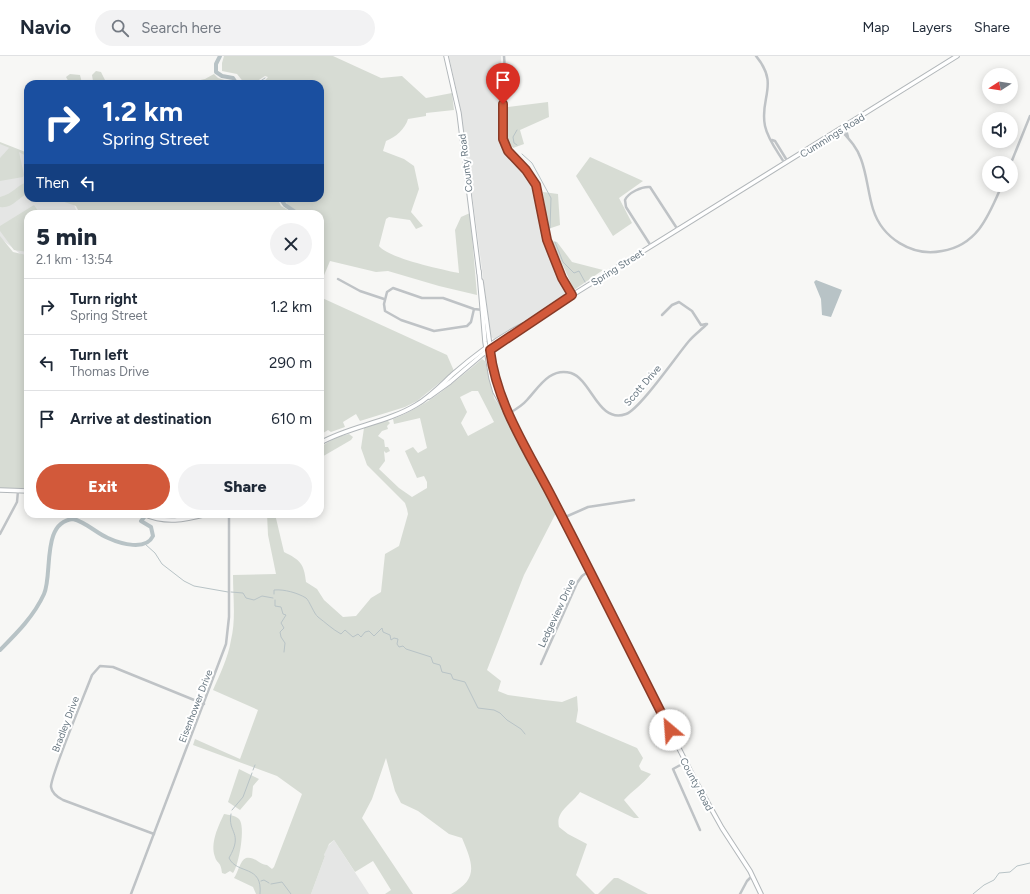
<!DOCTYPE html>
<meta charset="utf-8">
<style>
body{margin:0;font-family:Figtree,sans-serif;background:#f2f2f3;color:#1f2937;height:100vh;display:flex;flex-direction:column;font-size:15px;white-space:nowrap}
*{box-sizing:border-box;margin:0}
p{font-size:13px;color:#747a83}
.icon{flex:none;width:22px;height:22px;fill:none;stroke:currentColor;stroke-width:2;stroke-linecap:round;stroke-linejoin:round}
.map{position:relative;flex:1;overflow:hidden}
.side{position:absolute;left:24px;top:154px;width:300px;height:308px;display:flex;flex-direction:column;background:#fff;border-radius:12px;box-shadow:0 2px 10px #0003}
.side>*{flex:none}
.guide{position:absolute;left:24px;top:24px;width:300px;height:122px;border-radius:12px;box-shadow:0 2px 10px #0003;background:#1a4fa0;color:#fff;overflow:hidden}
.needle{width:26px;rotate:258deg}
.controls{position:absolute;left:982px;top:12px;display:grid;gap:8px}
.controls a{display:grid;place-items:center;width:36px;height:36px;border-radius:50%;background:#fff;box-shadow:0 2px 10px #0003;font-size:20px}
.pin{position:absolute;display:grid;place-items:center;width:34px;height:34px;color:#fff;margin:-41px -17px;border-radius:50% 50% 50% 0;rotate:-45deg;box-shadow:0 0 4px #0007}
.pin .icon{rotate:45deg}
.me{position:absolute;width:44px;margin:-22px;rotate:333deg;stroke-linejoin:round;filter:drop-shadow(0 0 3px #0008)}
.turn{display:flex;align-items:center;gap:14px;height:84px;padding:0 12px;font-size:18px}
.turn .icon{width:52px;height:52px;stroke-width:2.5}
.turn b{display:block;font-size:28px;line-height:34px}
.then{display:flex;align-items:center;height:38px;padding:0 12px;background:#0003;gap:8px;font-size:15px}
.round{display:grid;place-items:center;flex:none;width:42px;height:42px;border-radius:21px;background:#f2f2f3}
.head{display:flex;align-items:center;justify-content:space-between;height:68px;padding:0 12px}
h1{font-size:24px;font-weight:800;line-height:30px}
.cta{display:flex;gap:8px;margin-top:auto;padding:8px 12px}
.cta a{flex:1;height:46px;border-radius:24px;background:#d2593a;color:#fff;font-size:16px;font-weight:800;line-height:46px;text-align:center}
.cta a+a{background:#f2f2f3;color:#1f2937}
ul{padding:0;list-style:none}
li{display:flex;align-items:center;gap:12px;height:56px;padding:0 12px;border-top:1px solid #e0e1e3}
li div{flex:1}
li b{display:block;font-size:15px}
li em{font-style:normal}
header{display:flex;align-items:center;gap:24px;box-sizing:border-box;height:56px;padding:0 20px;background:#fff;border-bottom:1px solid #e0e1e3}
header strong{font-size:19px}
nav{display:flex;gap:22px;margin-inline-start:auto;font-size:14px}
.search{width:280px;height:36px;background:#f2f2f3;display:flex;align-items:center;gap:10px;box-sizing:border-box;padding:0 14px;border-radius:22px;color:#747a83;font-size:15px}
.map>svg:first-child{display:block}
.built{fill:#e5e6e5}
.green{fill:#d7dcd4;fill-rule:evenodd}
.water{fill:#b8c3c6}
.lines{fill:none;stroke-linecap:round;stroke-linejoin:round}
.stream{stroke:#b8c3c6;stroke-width:1}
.river{stroke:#b8c3c6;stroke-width:4}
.major-casing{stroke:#b2b7ba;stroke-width:5.5}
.minor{stroke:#bfc3c6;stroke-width:2.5}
.major{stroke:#fff;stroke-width:3.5}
.route-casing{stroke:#883a26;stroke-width:10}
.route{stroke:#d2593a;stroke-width:7}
.labels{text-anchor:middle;stroke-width:4;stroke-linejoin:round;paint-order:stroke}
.street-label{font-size:10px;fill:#697882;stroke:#fff}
</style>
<header>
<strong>Navio</strong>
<div class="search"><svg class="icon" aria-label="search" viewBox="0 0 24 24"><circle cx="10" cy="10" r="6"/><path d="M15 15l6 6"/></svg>Search here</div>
<nav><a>Map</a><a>Layers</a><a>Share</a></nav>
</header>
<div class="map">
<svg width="1030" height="838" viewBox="0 0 1030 838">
<rect width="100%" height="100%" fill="#f7f7f5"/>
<g class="built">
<polygon points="449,0 501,0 500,78 503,91 510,102 529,120 536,139 543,181 565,235 564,241 494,283 491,281 461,56"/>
<polygon points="0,87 28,98 28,142 71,142 78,158 28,158 28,204 0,182"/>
<polygon points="334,784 369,838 311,838 325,800 324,799 327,791"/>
</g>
<g class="green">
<path d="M224,0H333L381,22L402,20L426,42L452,37L454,54L426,57V60L408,63C405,73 396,81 386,85L383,95L404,103L414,110L419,133L411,156L423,170L416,173L410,164L389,161L386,163L379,190C388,202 443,214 459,217L455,174L461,161L470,157L477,239L439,230L388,215L376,216L330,205L320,229V158H300L288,149L283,142H320V28H262L268,21L265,20L253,28H245L237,18L222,15V7Z"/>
<polygon points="96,15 101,16 107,28 70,28 66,21 70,18 80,19 82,27 89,28 93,25 92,19"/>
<polygon points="214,18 218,22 234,27 183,28 205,23"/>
<path d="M548,46L549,61L520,74L524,88L513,92C503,79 506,66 508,51Z"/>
<polygon points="0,86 28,97 28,101 19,96 24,119 23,121 0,125 0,102 9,92 12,93 0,88"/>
<polygon points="590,101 643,125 619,142 632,167 613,180 576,120"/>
<path d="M28,126V137C18,142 12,153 0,151V141C13,138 18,128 28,126Z"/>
<polygon points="543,136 558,138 560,169 548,173"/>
<polygon points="53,142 277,142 281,150 295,158 77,158 78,154 76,150"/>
<polygon points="34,149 38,155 46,154 47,158 28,158 28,196 14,194 0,175 0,170"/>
<polygon points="0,180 13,196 26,199 28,204 28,432 0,432"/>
<polygon points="552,185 557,186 572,206 603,214 574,234"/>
<polygon points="320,241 447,299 454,315 417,345 405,351 360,365 356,358 343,366 345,371 331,376 328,374 320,379"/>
<path d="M482,303L485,305L494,342L506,359L556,457L524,519L487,614L501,625L498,635L508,639L544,644L562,646L577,640L578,654L576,666L637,692L643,702L639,710L641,714L651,718C643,728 632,735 624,744L639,762H634L580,736C572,748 555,755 559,771L568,778L587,788L576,819L595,838H451C479,823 473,808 462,782L449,778L418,755L401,747L395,735L386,702L372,743L362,762L413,838H385L391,834L373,805L355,816L334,784L329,788L324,799L325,800L311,838H256L253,831L234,822C238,817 240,804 246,802C255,800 259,809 267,809L272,813L274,811L302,738L277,720L193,689L195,683L240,703L258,654L213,634C220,618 228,602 231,584C236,564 233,541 233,519L276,518L268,479L267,458H275L284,496C300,504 304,507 306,526L317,533L324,544L343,561L356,560L371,542L381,536L385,498L399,490L408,458L407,453L405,447L367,409L361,392L364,372L387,364L390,367L387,370L388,373L382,375L378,380L384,384L385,391H388L390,395L386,397L384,395L385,405L379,413L399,432L412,441L427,432V426L424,420L417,422L405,395L413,391L418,397L427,392L420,362L394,368L393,363C429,349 453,327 482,303ZM472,335H478L494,366L468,380L461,367L467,356L460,341Z"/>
<polygon points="349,378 353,381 351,384 320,402 320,391 337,381"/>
<polygon points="239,713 259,723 253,730 252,740 240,754 228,746"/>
<path d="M224,758C229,759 235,759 239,763C246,770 239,809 233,817L230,815L225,818L222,817C221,805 217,808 215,801C210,787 218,771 224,758Z"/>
<polygon points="614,822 618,822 648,838 598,838"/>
</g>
<polygon class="water" points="816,224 842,234 831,261 822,259 821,243 814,226"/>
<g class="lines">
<g class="stream">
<polyline points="237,28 238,28"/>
<polyline points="256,28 265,22"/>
<polyline points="517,74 513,81 514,87 517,89"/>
<polyline points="522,98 532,107 551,142 550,172"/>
<polyline points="555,186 563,206 574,217 579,215 585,226"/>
<polyline points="145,488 155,497 162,508 184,525 194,530 228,536"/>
<polyline points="231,536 243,537 246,542 254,544 262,540 273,542"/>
<path d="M274,538V534C284,533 298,537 306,542C309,544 314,558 318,561C326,567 332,573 341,578L345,574L353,581L358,578L361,581L365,576L369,575L374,580L382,572L383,576L390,579L391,584L394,582L398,583L397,588L399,591L403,590L406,593L431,601L433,607L440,609L442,616L451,618L453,623L465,626L478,652L494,654L500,657L507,664L521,673L525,678"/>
<polyline points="275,544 275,550 281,551 283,558 286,559 281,567 284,572 280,576 281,581 285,587 284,596"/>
<polyline points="253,714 255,709"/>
<polyline points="232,754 243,741 252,717"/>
<path d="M231,758C227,777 244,776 229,802C237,819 263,808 260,838"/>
<polyline points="261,825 264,824 269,827"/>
<polyline points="271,828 282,826 291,838"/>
<polyline points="973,838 984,829 994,824 999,817 1010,816 1017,810 1030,807"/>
</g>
<g class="river">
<polyline points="220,0 216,8 216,16 222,20 233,22 237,28"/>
<polyline points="280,142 285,149 298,158"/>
<path d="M0,594C17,577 34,560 44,538C53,518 41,466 73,463C86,466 96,477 108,482C121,488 146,495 153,480L151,471L141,465L147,458"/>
</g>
<g class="major-casing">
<g id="major">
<polyline points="446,0 459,57 479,217"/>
<polyline points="479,215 485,286 491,322 495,336 538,414 694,722 722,772 750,815 761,838"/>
<polyline points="481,225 494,319 507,355"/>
<polyline points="429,341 450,326 483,298 529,266 957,0"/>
<path d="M320,387C350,370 386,367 416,349C430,341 441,329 453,318C475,299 497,282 523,269"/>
<polyline points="0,434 28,435"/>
<path d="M143,458C166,468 184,464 207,458"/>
</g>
</g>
<g class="minor">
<path d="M504,0C507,26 498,54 502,79C506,101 528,110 536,130C542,144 541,160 544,175C549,196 560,221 572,239"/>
<path d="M756,0C780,29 759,42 765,70C768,84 778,96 785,108"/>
<polyline points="845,70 848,81"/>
<path d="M840,73C848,82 857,91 861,103C867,119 868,137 873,153C882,182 912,201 942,195C978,189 989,159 1002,129"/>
<polyline points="772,84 775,85 788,106"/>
<polyline points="1011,107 1030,60"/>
<path d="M651,190L626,151L625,144C628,137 642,130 650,131L678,174"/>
<polyline points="338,223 360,235 384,243"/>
<polyline points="474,253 471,266 467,270 434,275 401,264 385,255 384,248 387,236 393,232 422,242 443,242 474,253 483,254"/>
<polyline points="662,259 672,249 679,246 692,255 701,269 706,268"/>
<path d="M508,358C515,354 522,350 527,344C539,331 550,311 571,317C592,324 598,368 626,358C640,353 677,299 689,285C694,279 701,274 707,268"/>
<polyline points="563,462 588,451 634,444"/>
<polyline points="0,478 17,446 18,435"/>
<polyline points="541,608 577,527 582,520 589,515"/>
<polyline points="686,706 673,713 700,774"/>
<path d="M154,778L63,744C57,741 52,737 51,731C50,721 86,635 92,619L100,610L113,611L204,648"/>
<polyline points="131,838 226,588 229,561 229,458"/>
<polyline points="740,838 747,825 752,820"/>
</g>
<use href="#major" class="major"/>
</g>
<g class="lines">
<g class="route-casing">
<path id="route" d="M503,48V83L508,95L526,114L536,129L547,184L562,222L572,239L490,294C497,351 531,399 556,449C595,524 632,599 670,674"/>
</g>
<use href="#route" class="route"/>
</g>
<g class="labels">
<g class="street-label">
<text transform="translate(832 79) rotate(-32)" y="4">Cummings Road</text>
<text transform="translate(465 107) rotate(-97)" y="4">County Road</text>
<text transform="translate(617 211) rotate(-32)" y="4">Spring Street</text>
<text transform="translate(642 329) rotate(-49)" y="4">Scott Drive</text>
<text transform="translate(556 557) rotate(-65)" y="4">Ledgeview Drive</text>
<text transform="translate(195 650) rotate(-69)" y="4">Eisenhower Drive</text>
<text transform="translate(65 668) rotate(-69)" y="4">Bradley Drive</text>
<text transform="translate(697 728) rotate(62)" y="4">County Road</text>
</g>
</g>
</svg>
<div class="controls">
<a><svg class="needle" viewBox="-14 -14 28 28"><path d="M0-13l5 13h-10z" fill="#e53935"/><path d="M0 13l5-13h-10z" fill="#747a83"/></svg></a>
<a><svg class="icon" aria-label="sound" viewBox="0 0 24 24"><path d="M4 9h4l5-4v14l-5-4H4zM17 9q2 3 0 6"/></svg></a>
<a><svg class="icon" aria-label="search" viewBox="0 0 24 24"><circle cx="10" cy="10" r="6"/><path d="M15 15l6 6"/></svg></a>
</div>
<div class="pin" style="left:503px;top:48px;background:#d93025"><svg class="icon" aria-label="arrive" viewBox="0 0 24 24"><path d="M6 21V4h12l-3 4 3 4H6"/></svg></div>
<svg class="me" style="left:670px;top:674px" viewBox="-20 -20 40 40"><circle r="19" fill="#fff"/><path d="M0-13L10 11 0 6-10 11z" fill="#d2593a"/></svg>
<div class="guide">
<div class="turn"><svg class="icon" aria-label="right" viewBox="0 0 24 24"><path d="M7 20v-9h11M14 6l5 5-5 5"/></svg><div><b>1.2 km</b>Spring Street</div></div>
<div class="then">Then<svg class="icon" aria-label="left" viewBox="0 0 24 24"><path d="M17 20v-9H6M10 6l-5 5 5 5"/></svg></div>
</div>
<section class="side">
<div class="head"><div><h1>5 min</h1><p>2.1 km · 13:54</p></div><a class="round"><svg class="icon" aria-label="close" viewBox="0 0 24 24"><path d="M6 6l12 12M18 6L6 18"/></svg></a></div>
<ul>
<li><svg class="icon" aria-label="right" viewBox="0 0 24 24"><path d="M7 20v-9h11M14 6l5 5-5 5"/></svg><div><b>Turn right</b><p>Spring Street</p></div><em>1.2 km</em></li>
<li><svg class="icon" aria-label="left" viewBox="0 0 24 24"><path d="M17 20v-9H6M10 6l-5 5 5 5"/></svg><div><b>Turn left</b><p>Thomas Drive</p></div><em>290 m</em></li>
<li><svg class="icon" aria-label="arrive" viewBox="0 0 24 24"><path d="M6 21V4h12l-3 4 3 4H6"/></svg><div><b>Arrive at destination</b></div><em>610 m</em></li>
</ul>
<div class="cta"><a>Exit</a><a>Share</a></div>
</section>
</div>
